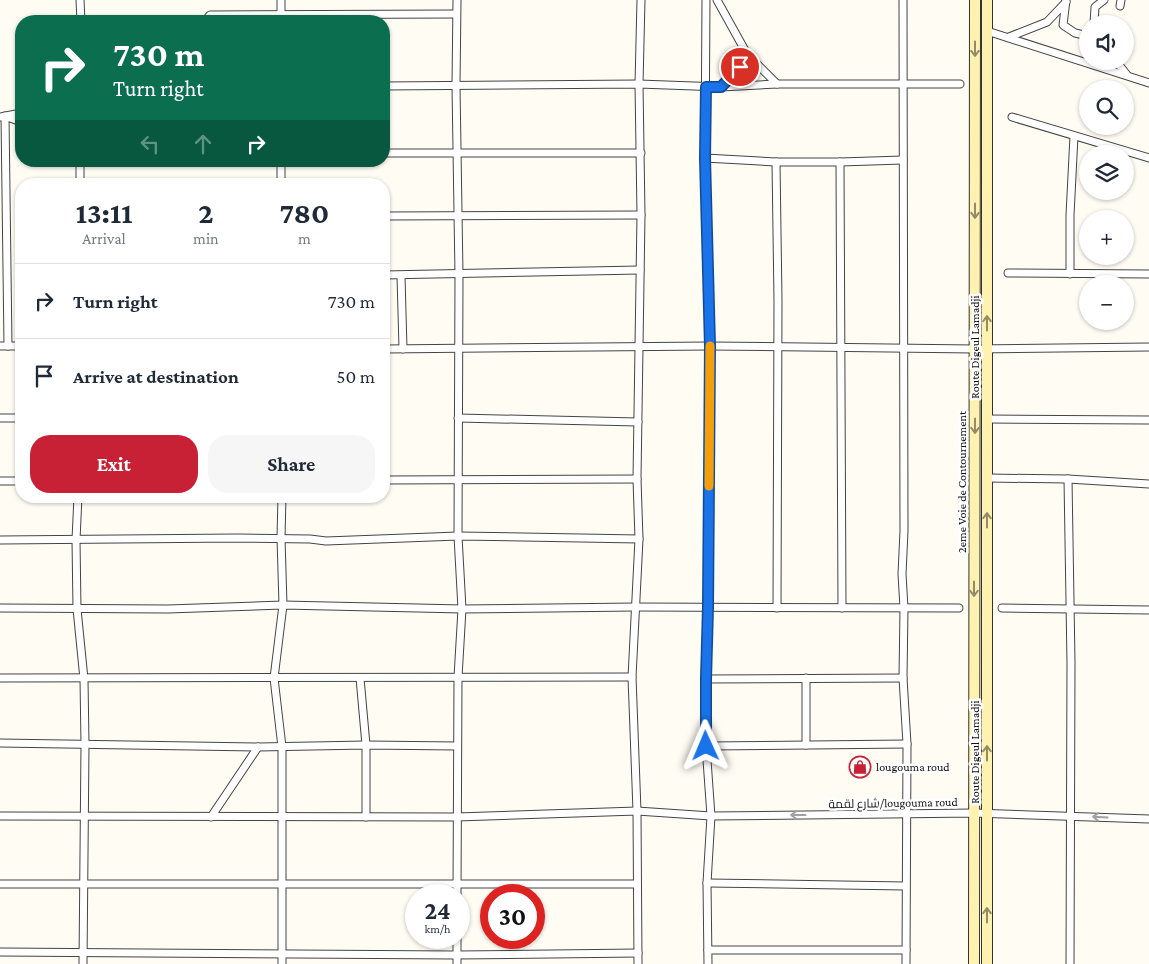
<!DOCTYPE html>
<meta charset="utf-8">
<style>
body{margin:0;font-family:"Crimson Pro",Cairo,serif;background:#f6f6f7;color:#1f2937;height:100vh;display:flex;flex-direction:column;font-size:19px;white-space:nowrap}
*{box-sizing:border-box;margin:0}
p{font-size:16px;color:#747a83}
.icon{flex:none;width:28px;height:28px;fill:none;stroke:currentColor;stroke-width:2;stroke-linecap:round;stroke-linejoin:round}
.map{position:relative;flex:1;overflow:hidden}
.side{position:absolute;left:15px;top:178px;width:375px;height:325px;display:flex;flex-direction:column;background:#fff;border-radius:20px;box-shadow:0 1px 4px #0004}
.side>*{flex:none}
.top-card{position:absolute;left:15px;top:15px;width:375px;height:152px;border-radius:20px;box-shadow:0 1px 4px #0004;background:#0b6e4f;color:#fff;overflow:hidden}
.controls{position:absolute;left:1079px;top:15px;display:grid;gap:10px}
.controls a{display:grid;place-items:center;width:55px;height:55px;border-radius:50%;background:#fff;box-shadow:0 1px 4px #0004;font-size:25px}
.speed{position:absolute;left:405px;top:884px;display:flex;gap:10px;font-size:25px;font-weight:700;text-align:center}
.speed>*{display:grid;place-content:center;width:65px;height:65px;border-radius:50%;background:#fff;box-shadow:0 1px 4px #0004;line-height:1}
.speed small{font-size:12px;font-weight:400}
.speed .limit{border:8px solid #d22;background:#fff;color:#111}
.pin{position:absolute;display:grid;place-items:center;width:42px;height:42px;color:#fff;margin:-21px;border:2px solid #fff;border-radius:50%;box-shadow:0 1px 5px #0007}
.me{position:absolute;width:55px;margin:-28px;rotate:359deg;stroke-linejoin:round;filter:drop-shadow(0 0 4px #0008)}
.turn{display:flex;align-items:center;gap:18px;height:105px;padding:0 15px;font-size:22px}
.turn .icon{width:65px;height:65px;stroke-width:2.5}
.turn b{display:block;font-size:35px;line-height:42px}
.lanes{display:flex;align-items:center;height:48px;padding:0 15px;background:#0003;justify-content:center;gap:25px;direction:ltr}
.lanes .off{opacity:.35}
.eta{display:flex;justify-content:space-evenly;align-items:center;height:85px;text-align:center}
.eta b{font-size:30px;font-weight:700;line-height:35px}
.primary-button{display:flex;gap:10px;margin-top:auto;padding:10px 15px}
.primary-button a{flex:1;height:58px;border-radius:20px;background:#c82135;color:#fff;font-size:20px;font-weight:700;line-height:58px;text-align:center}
.primary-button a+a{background:#f6f6f7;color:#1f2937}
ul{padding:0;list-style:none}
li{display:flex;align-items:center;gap:15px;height:75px;padding:0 15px;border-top:1px solid #e0e1e3}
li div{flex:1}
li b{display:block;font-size:19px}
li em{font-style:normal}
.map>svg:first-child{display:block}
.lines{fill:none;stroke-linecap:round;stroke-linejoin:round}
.minor-casing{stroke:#444;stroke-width:9}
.secondary-casing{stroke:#333;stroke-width:12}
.minor{stroke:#fff;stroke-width:7}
.secondary{stroke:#fff1af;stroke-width:10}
.oneway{stroke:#948c68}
.oneway2{stroke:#a0a0a0}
.route-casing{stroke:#114b97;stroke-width:12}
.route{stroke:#1a73e8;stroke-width:9}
.slow{stroke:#f59e0b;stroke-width:9}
.labels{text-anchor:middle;stroke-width:5;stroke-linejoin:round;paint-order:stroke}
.street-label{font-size:12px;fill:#111;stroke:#fff}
.poi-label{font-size:12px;fill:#111;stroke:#fff;text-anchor:start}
</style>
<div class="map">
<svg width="1149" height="964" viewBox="0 0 1149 964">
<rect width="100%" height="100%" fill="#fffcf4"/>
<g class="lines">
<g class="minor-casing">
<g id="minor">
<polyline points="80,0 81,21"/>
<polyline points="281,0 281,21"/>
<polyline points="457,0 456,86 459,275 458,536 462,609 458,677 457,895"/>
<polyline points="706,0 705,158 710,346 708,607 705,679 706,746 711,816 707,883 708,964"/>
<polyline points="717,0 747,54 777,84"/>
<polyline points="903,0 904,531 902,574 904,608 903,678 907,744 906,964"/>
<polyline points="1066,0 1063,25 1075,33 1088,36"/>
<polyline points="1120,6 1121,0"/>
<polyline points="205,21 210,15 456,14"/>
<polyline points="1094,24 1095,7 1104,0"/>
<polyline points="987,31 1149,83"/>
<polyline points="1009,37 1047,22 1066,2"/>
<polyline points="1116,61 1127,75"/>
<polyline points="384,86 639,84 721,87 777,84 960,84"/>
<polyline points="721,87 750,57"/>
<polyline points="0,117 21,113"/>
<polyline points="1012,117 1149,158"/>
<polyline points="384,153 641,153"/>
<polyline points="705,158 776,162 840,162 842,608"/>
<polyline points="281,161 281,184"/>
<polyline points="776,162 778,301 777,608"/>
<polyline points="840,162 903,160"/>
<polyline points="80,184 80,161"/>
<polyline points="384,216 641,215"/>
<polyline points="1008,273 1149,274"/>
<polyline points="1070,274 1070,215 1074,136"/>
<polyline points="384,275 640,270"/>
<polyline points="401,276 403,349"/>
<polyline points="0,346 21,346"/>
<polyline points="8,346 5,116 21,122"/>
<polyline points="384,349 710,346 975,349 1149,347"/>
<polyline points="0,418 21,418"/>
<polyline points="458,418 638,422"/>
<polyline points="987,419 1149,420"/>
<polyline points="987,478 1068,479 1149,484"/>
<polyline points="1068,479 1071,662 1070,964"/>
<polyline points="384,480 637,479"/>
<polyline points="0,481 21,481"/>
<polyline points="78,496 76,540 77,609 84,679 85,744 83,964"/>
<polyline points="0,540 238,538 310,539 326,541 458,536 639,539"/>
<polyline points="0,608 168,609 283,605 462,609 635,607 959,608"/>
<polyline points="1002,608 1149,610"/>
<polyline points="0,678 632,677"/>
<polyline points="360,678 366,745 366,817"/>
<polyline points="705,679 903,678"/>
<polyline points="0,743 258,747 366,745 457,746"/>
<polyline points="806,745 806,678"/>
<polyline points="706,746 907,744"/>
<polyline points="0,816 457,817 637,811 711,816 974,813 1149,819"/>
<polyline points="211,817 258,747"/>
<polyline points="707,883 905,886"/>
<polyline points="0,884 637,884"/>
<polyline points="457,938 457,964"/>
<polyline points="708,950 906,950"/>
<polyline points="0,952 457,955 638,953"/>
<polyline points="282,964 282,747 274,678 283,605 281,538 282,496"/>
<polyline points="638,964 637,811 632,677 639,539 637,479 641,215 639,84 641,0"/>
</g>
</g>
<g class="secondary-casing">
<g id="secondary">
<polyline points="974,964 975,0"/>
<polyline points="987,964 987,0"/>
</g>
</g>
<use href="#minor" class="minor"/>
<use href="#secondary" class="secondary"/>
</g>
<defs><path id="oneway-shaft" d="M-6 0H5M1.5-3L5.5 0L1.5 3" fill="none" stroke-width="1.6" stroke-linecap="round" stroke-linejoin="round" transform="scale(1.25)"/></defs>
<g class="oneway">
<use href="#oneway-shaft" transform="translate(975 49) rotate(90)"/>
<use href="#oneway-shaft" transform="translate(975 211) rotate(90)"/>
<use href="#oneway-shaft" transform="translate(987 323) rotate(-90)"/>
<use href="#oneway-shaft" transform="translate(975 426) rotate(90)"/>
<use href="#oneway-shaft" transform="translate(987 520) rotate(-90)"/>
<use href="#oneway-shaft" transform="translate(974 589) rotate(90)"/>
<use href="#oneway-shaft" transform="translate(987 753) rotate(-90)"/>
<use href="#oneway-shaft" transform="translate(987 915) rotate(-90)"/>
</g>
<g class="oneway2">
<use href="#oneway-shaft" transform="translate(798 815) rotate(180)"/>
<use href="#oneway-shaft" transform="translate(1100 817) rotate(-177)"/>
</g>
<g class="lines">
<g class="route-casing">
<polyline id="route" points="706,746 706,679 708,607 710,346 705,158 706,87 721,87 740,67"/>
</g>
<use href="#route" class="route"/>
<polyline class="slow" points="709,486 710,346"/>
</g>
<defs>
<g id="shop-ring" transform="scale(1.125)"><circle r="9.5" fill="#fff" stroke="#c82135" stroke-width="1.5"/><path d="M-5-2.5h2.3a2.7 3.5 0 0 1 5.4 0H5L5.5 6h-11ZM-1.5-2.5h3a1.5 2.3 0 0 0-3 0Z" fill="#c82135"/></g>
</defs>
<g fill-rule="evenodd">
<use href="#shop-ring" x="860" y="767"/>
</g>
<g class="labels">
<g class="street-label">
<text transform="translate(975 347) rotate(-90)" y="4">Route Digeul Lamadji</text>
<text transform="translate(962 482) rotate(-90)" y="4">2eme Voie de Contournement</text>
<text transform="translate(975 752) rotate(-90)" y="4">Route Digeul Lamadji</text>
<text transform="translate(893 803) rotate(-1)" y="4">شارع لقمة/lougouma roud</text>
</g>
<g class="poi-label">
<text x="876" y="771">lougouma roud</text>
</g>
</g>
</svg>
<div class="controls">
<a><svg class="icon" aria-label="sound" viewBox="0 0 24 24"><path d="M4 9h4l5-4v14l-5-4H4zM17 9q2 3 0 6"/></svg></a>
<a><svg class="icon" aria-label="search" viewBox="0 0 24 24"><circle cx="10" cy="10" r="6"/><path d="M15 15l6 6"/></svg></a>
<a><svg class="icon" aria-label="layers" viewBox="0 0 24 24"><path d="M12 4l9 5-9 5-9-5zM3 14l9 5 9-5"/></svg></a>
<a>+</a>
<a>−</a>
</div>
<div class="speed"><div>24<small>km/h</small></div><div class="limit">30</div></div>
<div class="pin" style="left:740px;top:67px;background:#d93025"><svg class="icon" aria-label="arrive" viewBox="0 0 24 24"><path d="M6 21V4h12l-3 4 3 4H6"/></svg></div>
<svg class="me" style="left:706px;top:746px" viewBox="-20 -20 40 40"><path d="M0-17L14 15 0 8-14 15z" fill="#1a73e8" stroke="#fff" stroke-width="4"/></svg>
<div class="top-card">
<div class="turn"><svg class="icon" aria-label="right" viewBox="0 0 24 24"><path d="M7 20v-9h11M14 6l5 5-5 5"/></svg><div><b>730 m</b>Turn right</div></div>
<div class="lanes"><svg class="icon off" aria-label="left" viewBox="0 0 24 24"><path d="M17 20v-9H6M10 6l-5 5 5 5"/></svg><svg class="icon off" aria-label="ahead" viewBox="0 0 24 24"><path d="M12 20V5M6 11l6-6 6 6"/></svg><svg class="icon" aria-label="right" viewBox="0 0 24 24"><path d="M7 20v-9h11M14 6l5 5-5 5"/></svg></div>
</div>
<section class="side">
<div class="eta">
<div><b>13:11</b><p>Arrival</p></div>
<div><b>2</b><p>min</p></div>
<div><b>780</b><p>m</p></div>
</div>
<ul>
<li><svg class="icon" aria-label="right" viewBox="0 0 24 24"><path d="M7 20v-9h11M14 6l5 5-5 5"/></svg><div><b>Turn right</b></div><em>730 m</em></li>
<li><svg class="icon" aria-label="arrive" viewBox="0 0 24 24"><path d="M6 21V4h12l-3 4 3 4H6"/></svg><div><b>Arrive at destination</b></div><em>50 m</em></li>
</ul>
<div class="primary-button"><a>Exit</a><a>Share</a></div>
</section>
</div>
